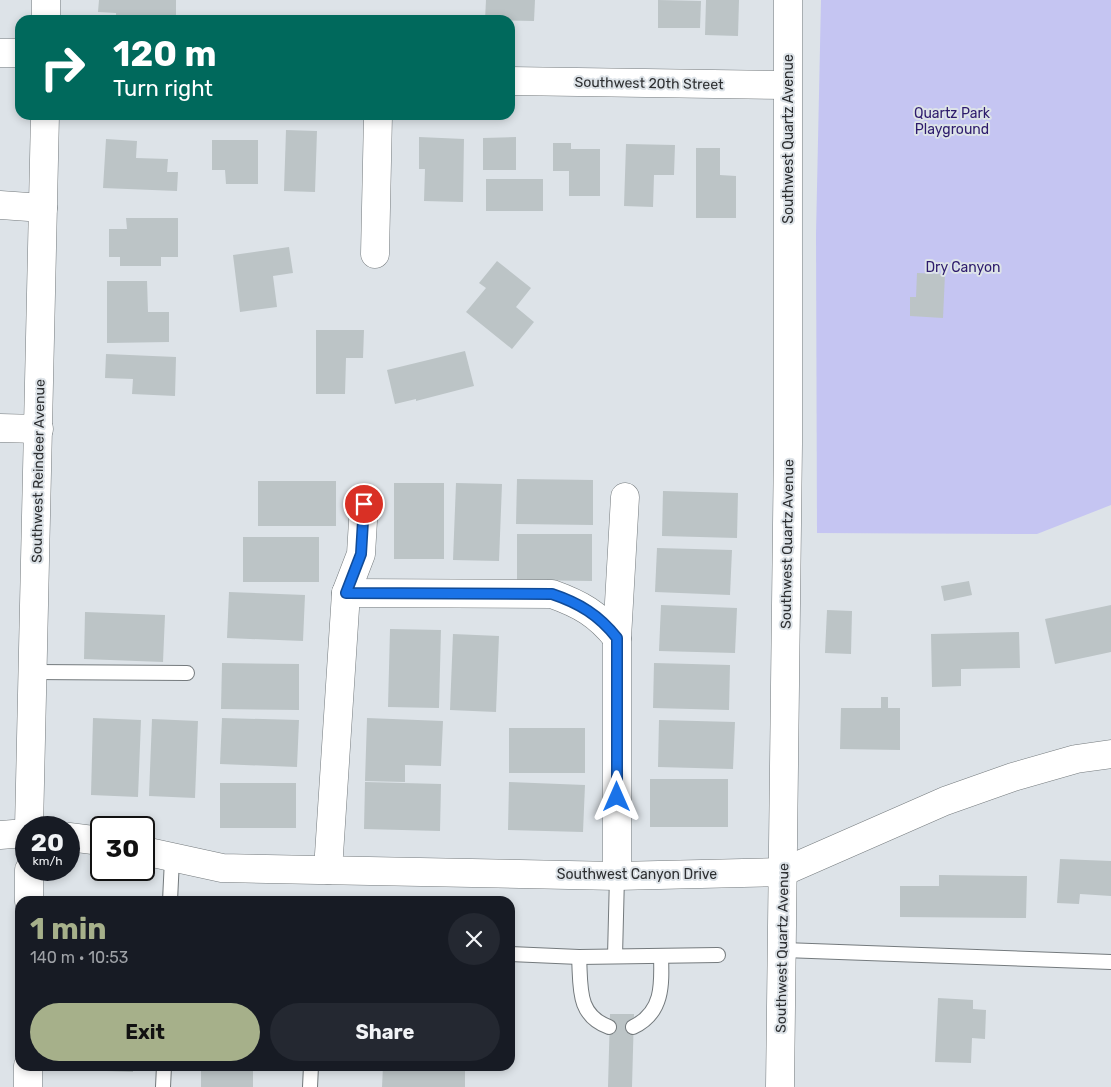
<!DOCTYPE html>
<meta charset="utf-8">
<style>
body{margin:0;font-family:Rubik,sans-serif;background:#242831;color:#f1f3f6;height:100vh;display:flex;flex-direction:column;font-size:19px;white-space:nowrap}
*{box-sizing:border-box;margin:0}
p{font-size:16px;color:#9ea1a6}
.icon{flex:none;width:28px;height:28px;fill:none;stroke:currentColor;stroke-width:2;stroke-linecap:round;stroke-linejoin:round}
.map{position:relative;flex:1;overflow:hidden}
.side{position:absolute;left:15px;top:896px;width:500px;height:175px;display:flex;flex-direction:column;background:#171b24;border-radius:15px;box-shadow:0 2px 8px #0003}
.side>*{flex:none}
.top-card{position:absolute;left:15px;top:15px;width:500px;height:105px;border-radius:15px;box-shadow:0 2px 8px #0003;background:#00695c;color:#fff;overflow:hidden}
.speed{position:absolute;left:15px;top:816px;display:flex;gap:10px;font-size:25px;font-weight:700;text-align:center}
.speed>*{display:grid;place-content:center;width:65px;height:65px;border-radius:50%;background:#171b24;box-shadow:0 2px 8px #0003;line-height:1}
.speed small{font-size:12px;font-weight:400}
.speed .limit{border:2px solid #111;border-radius:8px;background:#fff;color:#111}
.pin{position:absolute;display:grid;place-items:center;width:42px;height:42px;color:#fff;margin:-21px;border:2px solid #fff;border-radius:50%;box-shadow:0 1px 5px #0007}
.me{position:absolute;width:55px;margin:-28px;rotate:0deg;stroke-linejoin:round;filter:drop-shadow(0 0 4px #0008)}
.turn{display:flex;align-items:center;gap:18px;height:105px;padding:0 15px;font-size:22px}
.turn .icon{width:65px;height:65px;stroke-width:2.5}
.turn b{display:block;font-size:35px;line-height:42px}
.round{display:grid;place-items:center;flex:none;width:52px;height:52px;border-radius:26px;background:#242831}
.head{display:flex;align-items:center;justify-content:space-between;height:85px;padding:0 15px}
h1{font-size:30px;font-weight:700;line-height:38px;color:#a6b08a}
.primary-button{display:flex;gap:10px;margin-top:auto;padding:10px 15px}
.primary-button a{flex:1;height:58px;border-radius:30px;background:#a6b08a;color:#111;font-size:20px;font-weight:700;line-height:58px;text-align:center}
.primary-button a+a{background:#242831;color:#f1f3f6}
.map>svg:first-child{display:block}
.green{fill:#c5c5f2}
.building{fill:#bcc4c6}
.lines{fill:none;stroke-linecap:round;stroke-linejoin:round}
.service-casing{stroke:#747a7d;stroke-width:16}
.minor-casing{stroke:#747a7d;stroke-width:29}
.tertiary-casing{stroke:#747a7d;stroke-width:29}
.service{stroke:#fff;stroke-width:14}
.minor{stroke:#fff;stroke-width:28}
.tertiary{stroke:#fff;stroke-width:28}
.route-casing{stroke:#114b97;stroke-width:12}
.route{stroke:#1a73e8;stroke-width:9}
.labels{text-anchor:middle;stroke-width:4;stroke-linejoin:round;paint-order:stroke}
.street-label{font-size:14px;fill:#2d2f31;stroke:#dde3e8}
.park-label{font-size:14px;fill:#2d1b6c;stroke:#dde3e8}
</style>
<div class="map">
<svg width="1111" height="1087" viewBox="0 0 1111 1087">
<rect width="100%" height="100%" fill="#dde3e8"/>
<polygon class="green" points="821,0 1111,0 1111,505 1037,534 817,533 816,234"/>
<g class="building">
<polygon points="99,0 176,0 176,18 116,17 116,13 98,12"/>
<polygon points="486,0 535,0 534,21 485,20"/>
<polygon points="658,0 701,1 700,28 658,28"/>
<polygon points="706,0 739,0 738,36 705,35"/>
<polygon points="286,130 317,131 315,192 284,191"/>
<polygon points="419,137 464,139 463,202 424,201 425,169 419,169"/>
<polygon points="516,137 516,170 483,170 483,138"/>
<polygon points="106,139 137,141 136,158 168,159 167,172 178,172 177,191 103,188"/>
<polygon points="212,140 258,140 258,184 226,184 225,170 212,170"/>
<polygon points="553,143 571,143 571,149 600,149 600,196 569,196 569,171 553,171"/>
<polygon points="626,144 675,145 674,175 654,175 653,207 624,206"/>
<polygon points="696,148 720,148 720,175 736,176 736,218 696,218"/>
<rect x="486" y="179" width="57" height="32"/>
<polygon points="126,218 178,218 178,257 161,257 161,266 120,266 120,257 109,257 109,229 127,229"/>
<polygon points="289,247 293,273 273,276 277,307 240,312 233,255"/>
<polygon points="497,261 531,288 516,307 534,322 512,349 466,312 486,288 479,283"/>
<polygon points="917,273 945,274 943,318 910,316 910,297 916,297"/>
<polygon points="107,281 147,281 148,312 169,312 169,342 107,343"/>
<polygon points="316,330 364,330 363,358 346,358 345,394 316,394"/>
<polygon points="465,351 474,386 416,401 416,399 395,404 387,370"/>
<polygon points="106,354 176,357 175,396 132,394 133,379 105,378"/>
<polygon points="517,479 593,480 593,525 516,524"/>
<rect x="258" y="481" width="78" height="45"/>
<rect x="394" y="483" width="50" height="76"/>
<polygon points="456,483 502,484 499,561 453,560"/>
<polygon points="663,491 738,493 737,538 662,536"/>
<polygon points="517,534 592,534 592,581 517,580"/>
<rect x="243" y="537" width="76" height="45"/>
<polygon points="657,548 732,550 730,595 655,592"/>
<polygon points="969,581 972,595 944,601 941,586"/>
<polygon points="229,592 305,595 303,641 227,638"/>
<polygon points="661,605 737,608 735,653 659,651"/>
<polygon points="1111,605 1111,652 1055,664 1045,619"/>
<polygon points="827,610 852,611 851,654 825,653"/>
<polygon points="85,612 165,615 163,662 84,659"/>
<polygon points="390,629 441,630 439,708 388,707"/>
<polygon points="1019,632 1020,668 961,669 961,686 932,687 931,634"/>
<polygon points="453,634 499,636 496,712 450,710"/>
<polygon points="222,663 299,664 299,710 221,709"/>
<polygon points="654,663 730,665 729,710 653,708"/>
<polygon points="881,697 888,697 888,708 900,708 900,750 840,749 841,708 881,708"/>
<polygon points="93,718 141,720 138,797 91,795"/>
<polygon points="222,718 299,720 297,767 220,764"/>
<polygon points="367,718 443,721 441,766 405,765 405,782 365,781"/>
<polygon points="152,719 198,721 195,798 149,796"/>
<polygon points="659,720 735,722 733,769 658,767"/>
<rect x="509" y="728" width="76" height="45"/>
<rect x="650" y="779" width="78" height="48"/>
<polygon points="365,782 441,784 440,831 364,829"/>
<polygon points="509,782 585,785 583,832 508,830"/>
<rect x="220" y="783" width="76" height="45"/>
<polygon points="1060,859 1111,861 1111,896 1080,894 1079,904 1057,903"/>
<polygon points="939,875 1027,876 1026,918 900,917 900,886 939,886"/>
<polygon points="938,998 973,1000 973,1009 986,1010 985,1039 972,1038 971,1063 935,1062"/>
<polygon points="610,1014 634,1014 632,1087 608,1087"/>
<polygon points="81,1066 133,1066 133,1072 81,1070"/>
<rect x="201" y="1066" width="52" height="21"/>
<polygon points="383,1066 465,1066 465,1087 382,1087"/>
</g>
<g class="lines">
<g class="service-casing">
<g id="service">
<polyline points="34,672 187,673"/>
<polyline points="170,901 172,859"/>
<polyline points="784,950 1111,962"/>
<polyline points="510,954 579,957 718,955"/>
<polyline points="615,956 617,876"/>
<path d="M579,957C581,986 576,1015 609,1027"/>
<path d="M633,1027C663,1013 662,985 661,956"/>
<polyline points="163,1087 164,1066"/>
<polyline points="310,1087 311,1066"/>
</g>
</g>
<g class="minor-casing">
<g id="minor">
<polyline points="46,20 46,0"/>
<polyline points="0,53 20,53"/>
<polyline points="510,81 787,85"/>
<polyline points="0,205 43,208"/>
<polyline points="375,254 378,115"/>
<polyline points="0,428 39,429"/>
<path d="M346,593L552,594C580,604 598,614 617,638"/>
<polyline points="29,828 45,115"/>
<polyline points="0,835 26,833"/>
<polyline points="69,837 101,841"/>
<polyline points="144,851 222,868 617,876 783,872 945,801 1013,777 1076,759 1111,754"/>
<polyline points="328,870 346,593 361,554 364,504"/>
<polyline points="617,876 617,638 625,497"/>
<polyline points="29,901 29,870"/>
<polyline points="28,1087 28,1066"/>
</g>
</g>
<g class="tertiary-casing">
<polyline id="tertiary" points="780,1087 788,444 788,0"/>
</g>
<use href="#service" class="service"/>
<use href="#minor" class="minor"/>
<use href="#tertiary" class="tertiary"/>
</g>
<g class="lines">
<g class="route-casing">
<path id="route" d="M364,504L361,554L346,593L552,594C579,603 599,615 617,638V797"/>
</g>
<use href="#route" class="route"/>
</g>
<g class="labels">
<g class="street-label">
<text transform="translate(649 83) rotate(1)" y="5">Southwest 20th Street</text>
<text transform="translate(788 139) rotate(-90)" y="5">Southwest Quartz Avenue</text>
<text transform="translate(38 471) rotate(-89)" y="5">Southwest Reindeer Avenue</text>
<text transform="translate(787 544) rotate(-89)" y="5">Southwest Quartz Avenue</text>
<text x="637" y="879">Southwest Canyon Drive</text>
<text transform="translate(782 948) rotate(-89)" y="5">Southwest Quartz Avenue</text>
</g>
<g class="park-label">
<text x="952" y="118">Quartz Park<tspan x="952" dy="16">Playground</tspan></text>
<text x="963" y="272">Dry Canyon</text>
</g>
</g>
</svg>
<div class="speed"><div>20<small>km/h</small></div><div class="limit">30</div></div>
<div class="pin" style="left:364px;top:504px;background:#d93025"><svg class="icon" aria-label="arrive" viewBox="0 0 24 24"><path d="M6 21V4h12l-3 4 3 4H6"/></svg></div>
<svg class="me" style="left:617px;top:797px" viewBox="-20 -20 40 40"><path d="M0-17L14 15 0 8-14 15z" fill="#1a73e8" stroke="#fff" stroke-width="4"/></svg>
<div class="top-card">
<div class="turn"><svg class="icon" aria-label="right" viewBox="0 0 24 24"><path d="M7 20v-9h11M14 6l5 5-5 5"/></svg><div><b>120 m</b>Turn right</div></div>
</div>
<section class="side">
<div class="head"><div><h1>1 min</h1><p>140 m · 10:53</p></div><a class="round"><svg class="icon" aria-label="close" viewBox="0 0 24 24"><path d="M6 6l12 12M18 6L6 18"/></svg></a></div>
<div class="primary-button"><a>Exit</a><a>Share</a></div>
</section>
</div>
